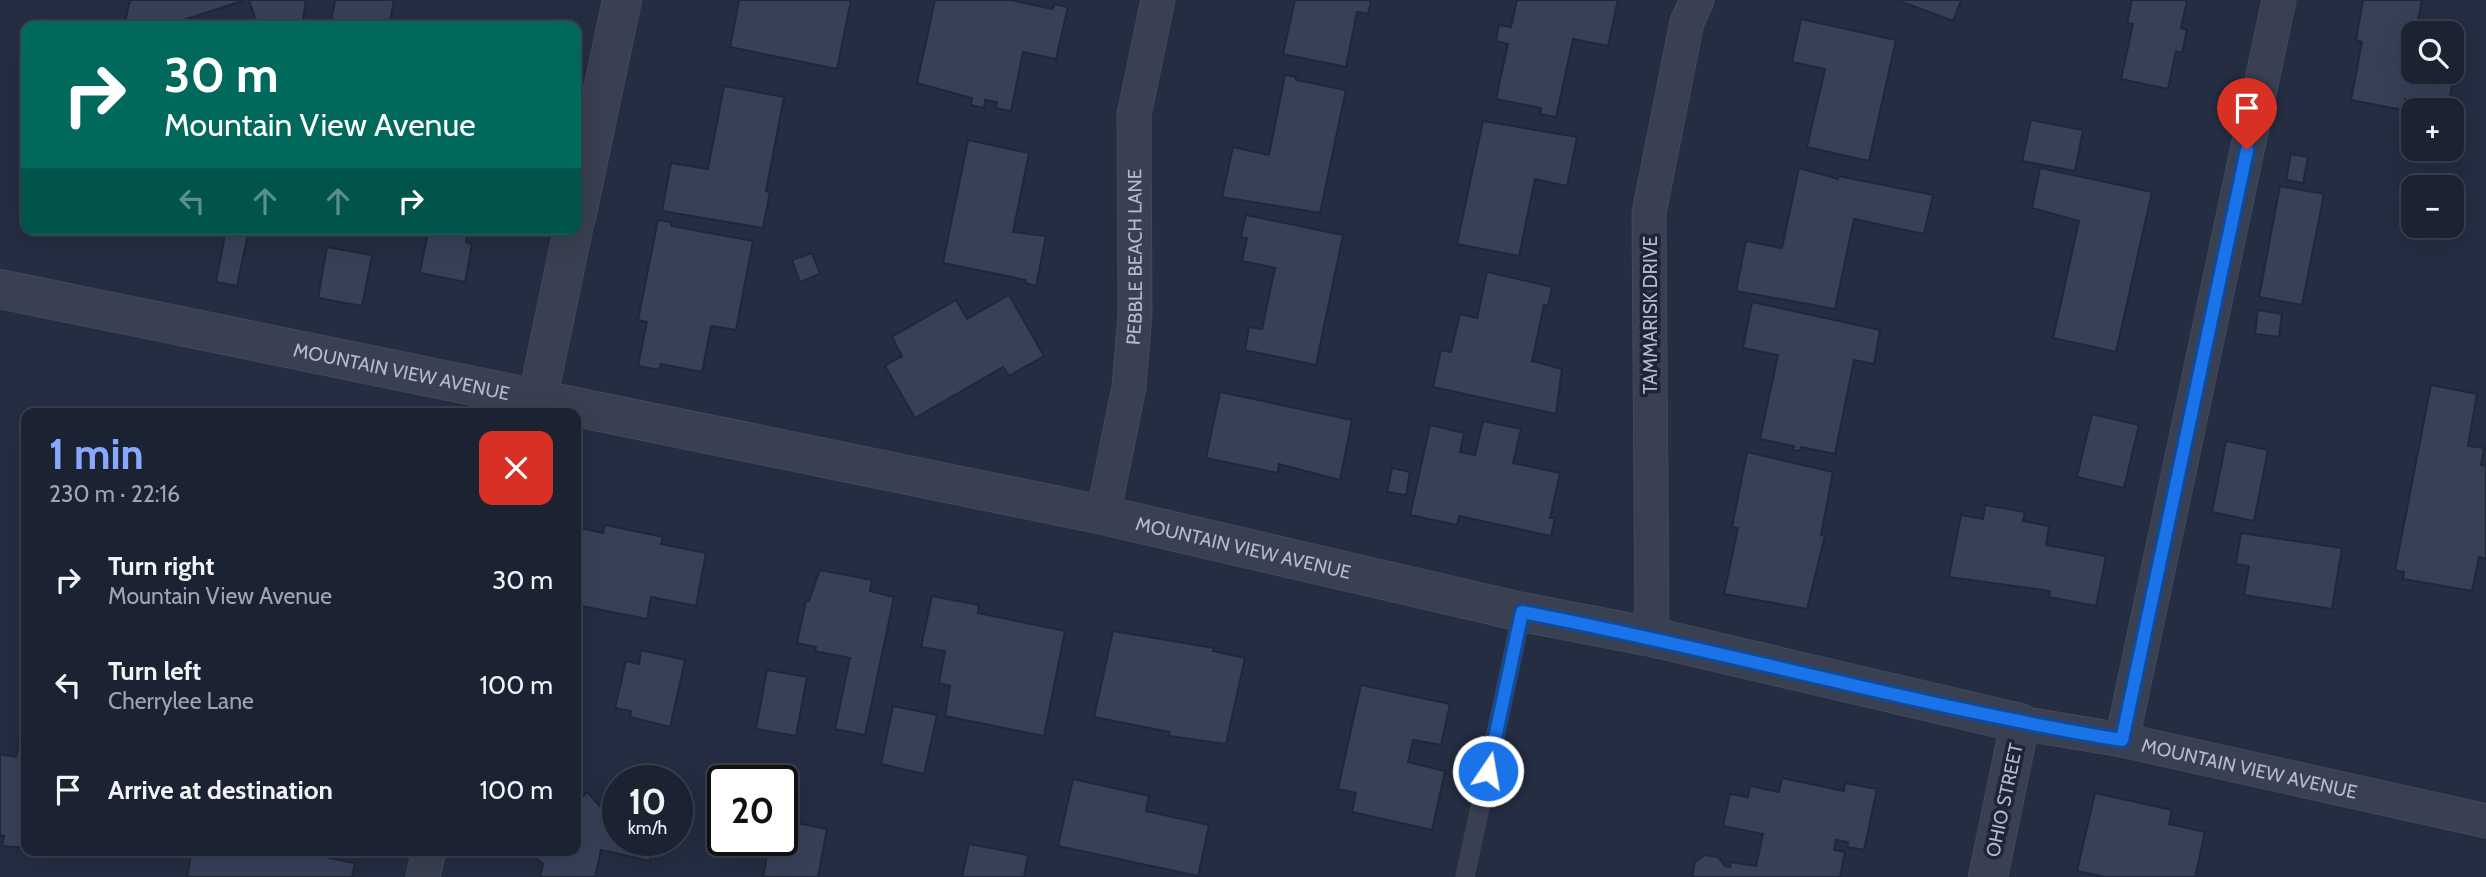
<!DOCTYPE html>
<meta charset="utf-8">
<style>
body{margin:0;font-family:Cabin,sans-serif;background:#282f3e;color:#f1f3f6;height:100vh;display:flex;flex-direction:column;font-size:26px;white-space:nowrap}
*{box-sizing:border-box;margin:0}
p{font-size:23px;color:#a0a4ac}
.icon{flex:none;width:38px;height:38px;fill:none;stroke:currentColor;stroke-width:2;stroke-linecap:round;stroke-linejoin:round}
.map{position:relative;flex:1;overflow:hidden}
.side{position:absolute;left:21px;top:408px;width:560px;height:448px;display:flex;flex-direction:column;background:#1b2232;border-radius:14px;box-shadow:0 7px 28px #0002,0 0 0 2px #393f4d}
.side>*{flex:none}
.guide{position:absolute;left:21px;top:21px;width:560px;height:214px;border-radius:14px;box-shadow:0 7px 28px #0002,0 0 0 2px #393f4d;background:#00695c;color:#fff;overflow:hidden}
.buttons{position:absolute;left:2401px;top:21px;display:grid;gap:14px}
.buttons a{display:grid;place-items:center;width:63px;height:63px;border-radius:14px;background:#1b2232;box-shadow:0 7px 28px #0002,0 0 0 2px #393f4d;font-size:35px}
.speed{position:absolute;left:602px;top:765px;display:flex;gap:14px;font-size:35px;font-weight:700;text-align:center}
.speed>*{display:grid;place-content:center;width:91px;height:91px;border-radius:50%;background:#1b2232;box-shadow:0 7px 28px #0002,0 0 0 2px #393f4d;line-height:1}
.speed small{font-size:18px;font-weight:400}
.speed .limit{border:4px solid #111;border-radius:10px;background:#fff;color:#111}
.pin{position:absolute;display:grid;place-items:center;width:60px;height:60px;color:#fff;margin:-72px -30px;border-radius:50% 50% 50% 0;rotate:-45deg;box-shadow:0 0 7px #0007}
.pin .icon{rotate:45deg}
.me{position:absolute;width:77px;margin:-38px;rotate:12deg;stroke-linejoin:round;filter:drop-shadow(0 0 5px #0008)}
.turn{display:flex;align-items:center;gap:24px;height:147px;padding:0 28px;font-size:32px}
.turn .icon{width:91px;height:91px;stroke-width:2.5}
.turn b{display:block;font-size:49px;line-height:60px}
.lanes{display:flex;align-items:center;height:66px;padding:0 28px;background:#0003;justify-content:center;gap:35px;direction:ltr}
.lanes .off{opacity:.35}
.round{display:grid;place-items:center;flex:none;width:74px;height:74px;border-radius:14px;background:#282f3e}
.head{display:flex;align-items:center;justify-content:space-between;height:119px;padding:0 28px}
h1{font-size:42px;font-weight:700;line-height:52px;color:#88a8fd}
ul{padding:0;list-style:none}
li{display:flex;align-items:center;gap:21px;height:105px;padding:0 28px}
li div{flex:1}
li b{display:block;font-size:26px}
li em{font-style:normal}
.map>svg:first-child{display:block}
.building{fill:#364158;stroke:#1f2738;stroke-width:2}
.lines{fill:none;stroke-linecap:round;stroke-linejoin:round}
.service-casing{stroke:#42495a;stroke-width:19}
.minor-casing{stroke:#42495a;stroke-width:35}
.tertiary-casing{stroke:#42495a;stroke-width:40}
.service{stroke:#384051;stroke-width:18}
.minor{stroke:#384051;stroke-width:33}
.tertiary{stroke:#384051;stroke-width:38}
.route-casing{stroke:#114b97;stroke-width:18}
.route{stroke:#1a73e8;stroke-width:12}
.labels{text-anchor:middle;stroke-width:7;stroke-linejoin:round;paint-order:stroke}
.street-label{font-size:19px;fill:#b5bbcb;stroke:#1d2536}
</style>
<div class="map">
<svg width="2486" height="877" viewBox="0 0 2486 877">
<rect width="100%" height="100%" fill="#242d42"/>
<g class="building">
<polygon points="130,0 245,0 165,26 124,26"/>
<polygon points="249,0 306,0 302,26 258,26"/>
<polygon points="335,0 394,0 389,26 330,26"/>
<polygon points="739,0 851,0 837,69 730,47"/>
<polygon points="935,0 1010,0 1053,9 1054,4 1068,7 1056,59 1023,52 1011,111 996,108 997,102 985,100 984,108 971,105 972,98 917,83"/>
<polygon points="1295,0 1371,0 1368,14 1357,12 1346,67 1283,54"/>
<polygon points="1517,0 1618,0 1608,46 1573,39 1556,117 1540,114 1541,108 1496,99 1508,44 1496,41 1499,25 1511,27"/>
<polygon points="1897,0 1961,0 1953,21"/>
<polygon points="2132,0 2187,0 2181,28 2187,30 2182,53 2176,51 2168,89 2121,79 2133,24 2127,23"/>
<polygon points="2363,0 2422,0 2418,20 2432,23 2430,33 2413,33 2413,72 2452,72 2452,67 2455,68 2448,107 2405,99 2403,110 2351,100 2362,42 2356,40"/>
<polygon points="1801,19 1896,40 1869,161 1807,147 1825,69 1792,62"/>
<polygon points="1285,75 1296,77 1296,80 1346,90 1320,213 1222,197 1233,147 1269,155"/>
<polygon points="724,86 784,97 766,191 770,192 763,228 662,211 671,163 708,169"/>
<polygon points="2031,120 2083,130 2075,171 2022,161"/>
<polygon points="1483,121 1577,137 1567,186 1535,179 1519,256 1457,244"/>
<polygon points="968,140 1029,153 1013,232 1046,236 1036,286 1026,283 1026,280 943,263"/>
<polygon points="2291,154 2308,157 2303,183 2286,180"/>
<polygon points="1799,168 1838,179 1838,176 1933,195 1924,234 1854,219 1835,309 1736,291 1746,241 1782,248"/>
<polygon points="2040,168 2152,192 2116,352 2053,338 2079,221 2032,208"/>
<polygon points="2280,186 2324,194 2302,305 2259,297"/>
<polygon points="1246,215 1343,235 1316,365 1245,350 1249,327 1262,329 1275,268 1242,261 1247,238 1241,237"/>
<polygon points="658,220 671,222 671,226 753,241 736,330 711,326 702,372 661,364 659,370 638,366 647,322 638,320"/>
<polygon points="226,229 249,229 237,286 216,282"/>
<polygon points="408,229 468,229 466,242 472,244 465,282 420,273 427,237 407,233"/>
<polygon points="327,247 372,255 362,306 318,298"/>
<polygon points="812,253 820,274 800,282 792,260"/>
<polygon points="1487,272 1552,287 1548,306 1544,305 1532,361 1562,369 1556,414 1433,387 1441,350 1451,352 1460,314 1477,318"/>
<polygon points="1009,295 1044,356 1009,376 1003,367 915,418 885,366 902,356 892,337 956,300 967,319"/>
<polygon points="1752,302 1880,330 1874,364 1854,360 1835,454 1801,447 1800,451 1793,450 1794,446 1760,439 1778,355 1743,348"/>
<polygon points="2258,310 2282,314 2279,337 2255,334"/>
<polygon points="2431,385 2477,394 2468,446 2484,448 2481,465 2486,466 2486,559 2479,557 2472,591 2403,579 2404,572 2395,570"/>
<polygon points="1220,392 1352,420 1340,480 1279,464 1278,473 1206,458"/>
<polygon points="2092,414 2139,425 2124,488 2077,477"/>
<polygon points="1483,421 1521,429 1513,463 1560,473 1550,518 1555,518 1551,536 1459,516 1457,525 1410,515 1430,425 1464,433 1460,452 1475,455"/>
<polygon points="2226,441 2268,450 2254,521 2212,512"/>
<polygon points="1747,452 1833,472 1821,535 1825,535 1807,609 1724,594 1738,528 1732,527"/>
<polygon points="1392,468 1410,472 1406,495 1387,492"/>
<polygon points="1985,505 2025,512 2023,521 2049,526 2046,545 2106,556 2096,606 2049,597 2050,591 1949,577 1961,515 1983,519"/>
<polygon points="605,525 663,537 661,544 706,553 696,606 651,597 647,619 576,605 576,527 603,533"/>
<polygon points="2241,533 2342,548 2332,609 2244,595 2249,566 2236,564"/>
<polygon points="820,570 872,580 870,591 894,597 865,735 835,729 850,658 815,651 816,647 797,643 806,601 809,601"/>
<polygon points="932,596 979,605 978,613 1065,631 1044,736 945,716 950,686 939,683 945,651 921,647"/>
<polygon points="1113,631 1214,648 1213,651 1245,658 1226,744 1169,736 1170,732 1094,717"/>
<polygon points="641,650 685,660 670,727 630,717 631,711 615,708 626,661 639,664"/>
<polygon points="767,670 807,677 796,736 756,729"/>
<polygon points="1361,685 1450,704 1441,745 1413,740 1408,762 1445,771 1432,830 1352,812 1356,793 1338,789"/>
<polygon points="893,706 937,715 924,774 881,764"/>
<polygon points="21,735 26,736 26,848 2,846 4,836 0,835 0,754 16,757"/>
<polygon points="1782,778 1844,791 1845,783 1877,789 1864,850 1847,847 1848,842 1836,840 1834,850 1845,852 1840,877 1692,877 1695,862 1705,855 1718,857 1725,866 1730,867 1731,862 1756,866 1763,834 1723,826 1730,794 1748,797 1750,786 1779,792"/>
<polygon points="1073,779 1149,796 1146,811 1209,825 1198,876 1058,846"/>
<polygon points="587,792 610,817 613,805 618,806 618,840 655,840 650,861 601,850 595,877 540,877 543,864 527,850 576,850 576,804"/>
<polygon points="2095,793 2172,810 2169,824 2205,832 2195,877 2105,877 2077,871"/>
<polygon points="782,820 827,829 818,877 763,877 770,840 782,840"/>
<polygon points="969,844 1028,855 1024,877 962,877"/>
<polygon points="192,850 320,850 319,856 355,863 352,877 187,877"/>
</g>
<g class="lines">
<g class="service-casing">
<polyline id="service" points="1465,877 1522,612"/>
</g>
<g class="minor-casing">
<g id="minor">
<path id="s1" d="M1103,515L1129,387L1135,314L1134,115L1158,0"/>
<polyline points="1652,637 1649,213 1687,22 1697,0"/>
<path id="s2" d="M2020,723L2122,740L2486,821"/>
<polyline points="2122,740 2279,0"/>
<polyline points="423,877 429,850"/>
</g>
</g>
<g class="tertiary-casing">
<g id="tertiary">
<polyline points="576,218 622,0"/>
<path id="s3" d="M0,289L1103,515L1522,612L1652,637L2020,723L1988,877"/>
<polyline points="538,397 573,229"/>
</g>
</g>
<use href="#service" class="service"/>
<use href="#minor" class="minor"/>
<use href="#tertiary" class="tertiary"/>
</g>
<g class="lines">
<g class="route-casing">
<path id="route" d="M1488,771L1522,612C1723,650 1920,707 2122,740L2247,150"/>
</g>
<use href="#route" class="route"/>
</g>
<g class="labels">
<g class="street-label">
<text dy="7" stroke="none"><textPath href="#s1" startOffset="261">PEBBLE BEACH LANE</textPath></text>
<text transform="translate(1650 315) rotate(-90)" y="7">TAMMARISK DRIVE</text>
<text dy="7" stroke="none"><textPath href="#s3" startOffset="410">MOUNTAIN VIEW AVENUE</textPath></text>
<text dy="7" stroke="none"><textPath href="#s3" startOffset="1270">MOUNTAIN VIEW AVENUE</textPath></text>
<text dy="7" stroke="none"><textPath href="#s2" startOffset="234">MOUNTAIN VIEW AVENUE</textPath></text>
<text transform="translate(2004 800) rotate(-78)" y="7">OHIO STREET</text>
</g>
</g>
</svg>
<div class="buttons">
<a><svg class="icon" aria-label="search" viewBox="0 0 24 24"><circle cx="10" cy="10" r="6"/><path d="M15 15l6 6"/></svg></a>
<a>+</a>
<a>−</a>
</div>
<div class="speed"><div>10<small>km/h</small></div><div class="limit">20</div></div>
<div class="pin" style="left:2247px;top:150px;background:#d93025"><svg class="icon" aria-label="arrive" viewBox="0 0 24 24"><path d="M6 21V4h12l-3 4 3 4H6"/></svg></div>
<svg class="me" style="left:1488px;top:771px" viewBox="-20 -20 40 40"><circle r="17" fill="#1a73e8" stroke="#fff" stroke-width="3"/><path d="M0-11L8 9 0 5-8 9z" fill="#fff"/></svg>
<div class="guide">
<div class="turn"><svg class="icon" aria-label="right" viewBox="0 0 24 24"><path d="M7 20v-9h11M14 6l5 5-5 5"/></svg><div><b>30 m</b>Mountain View Avenue</div></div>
<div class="lanes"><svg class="icon off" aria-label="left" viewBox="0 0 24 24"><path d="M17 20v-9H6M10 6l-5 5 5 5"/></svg><svg class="icon off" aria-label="ahead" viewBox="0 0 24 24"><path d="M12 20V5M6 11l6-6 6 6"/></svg><svg class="icon off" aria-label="ahead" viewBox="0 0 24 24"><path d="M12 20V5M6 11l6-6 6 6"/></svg><svg class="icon" aria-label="right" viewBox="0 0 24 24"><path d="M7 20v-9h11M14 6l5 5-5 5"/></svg></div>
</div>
<section class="side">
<div class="head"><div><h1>1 min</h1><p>230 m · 22:16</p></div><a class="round" style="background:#d93025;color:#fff"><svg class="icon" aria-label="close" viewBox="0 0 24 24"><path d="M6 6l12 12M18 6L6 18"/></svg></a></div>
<ul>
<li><svg class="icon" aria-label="right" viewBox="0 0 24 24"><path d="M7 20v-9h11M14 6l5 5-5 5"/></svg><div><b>Turn right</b><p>Mountain View Avenue</p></div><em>30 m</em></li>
<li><svg class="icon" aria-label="left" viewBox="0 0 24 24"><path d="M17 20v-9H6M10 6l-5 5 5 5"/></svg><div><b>Turn left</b><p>Cherrylee Lane</p></div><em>100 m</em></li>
<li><svg class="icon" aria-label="arrive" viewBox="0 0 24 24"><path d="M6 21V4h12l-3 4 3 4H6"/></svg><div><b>Arrive at destination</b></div><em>100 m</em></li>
</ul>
</section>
</div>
